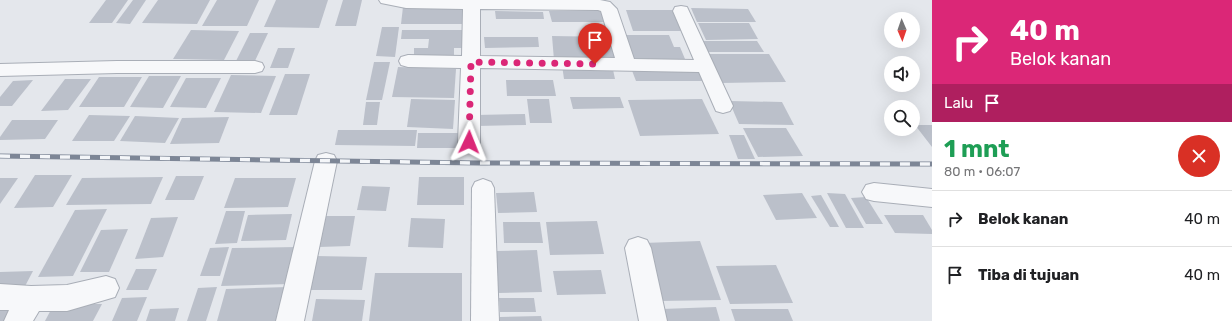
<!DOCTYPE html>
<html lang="id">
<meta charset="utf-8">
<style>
body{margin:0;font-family:Rubik,sans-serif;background:#f2f2f2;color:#202124;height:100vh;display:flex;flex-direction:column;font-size:15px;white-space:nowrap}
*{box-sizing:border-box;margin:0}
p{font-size:13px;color:#757577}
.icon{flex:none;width:22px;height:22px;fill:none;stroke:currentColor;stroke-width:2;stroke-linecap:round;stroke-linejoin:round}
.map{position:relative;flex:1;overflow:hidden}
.sheet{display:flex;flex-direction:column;background:#fff;width:300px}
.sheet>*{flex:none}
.guide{background:#db2777;color:#fff;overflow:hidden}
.needle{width:26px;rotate:178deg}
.buttons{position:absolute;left:884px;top:12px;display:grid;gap:8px}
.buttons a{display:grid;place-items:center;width:36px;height:36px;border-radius:50%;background:#fff;box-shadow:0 4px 16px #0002;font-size:20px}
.pin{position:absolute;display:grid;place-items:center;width:34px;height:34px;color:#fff;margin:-41px -17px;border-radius:50% 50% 50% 0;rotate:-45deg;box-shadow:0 0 4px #0007}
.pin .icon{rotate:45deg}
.me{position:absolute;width:44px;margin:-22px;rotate:2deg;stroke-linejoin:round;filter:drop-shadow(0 0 3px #0008)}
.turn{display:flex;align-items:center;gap:14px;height:84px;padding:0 12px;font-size:18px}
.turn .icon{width:52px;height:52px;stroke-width:2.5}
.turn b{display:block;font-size:28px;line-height:34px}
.then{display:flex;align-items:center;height:38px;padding:0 12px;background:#0003;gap:8px;font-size:15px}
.round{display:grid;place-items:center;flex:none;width:42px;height:42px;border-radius:21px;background:#f2f2f2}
.headline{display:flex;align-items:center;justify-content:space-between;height:68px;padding:0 12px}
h1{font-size:24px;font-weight:700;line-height:30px;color:#1e9e55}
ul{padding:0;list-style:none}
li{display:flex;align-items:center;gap:12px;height:56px;padding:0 12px;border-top:1px solid #e0e0e0}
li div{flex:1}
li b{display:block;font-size:15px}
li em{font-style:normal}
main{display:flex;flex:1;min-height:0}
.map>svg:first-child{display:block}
.building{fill:#bbc0ca}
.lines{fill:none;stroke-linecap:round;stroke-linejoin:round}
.street-casing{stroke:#a9aeb7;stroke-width:2}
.street{fill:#f7f8fa;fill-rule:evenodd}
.rail-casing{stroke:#7d8696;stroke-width:5}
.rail{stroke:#f4f6f9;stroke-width:3.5;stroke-dasharray:10;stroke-linecap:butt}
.route{stroke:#db2777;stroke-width:7;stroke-dasharray:0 12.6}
</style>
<main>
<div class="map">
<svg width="932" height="321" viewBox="0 0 932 321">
<rect width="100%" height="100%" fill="#e4e7ec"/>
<g class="building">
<polygon points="106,0 128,0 112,23 89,23"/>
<polygon points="133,0 146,0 130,24 116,23"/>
<polygon points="158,0 210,0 197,24 142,23"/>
<polygon points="217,0 259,0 247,26 202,26"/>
<polygon points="276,0 328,0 319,28 264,27"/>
<polygon points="343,0 362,0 356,26 335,26"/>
<polygon points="403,7 465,7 465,24 401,24"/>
<polygon points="691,8 748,9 756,22 697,22"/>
<polygon points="626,10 672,10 681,31 633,31"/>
<polygon points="495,11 543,12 544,19 496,19"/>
<polygon points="549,11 602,11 605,22 552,22"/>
<polygon points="698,23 749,23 758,39 706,40"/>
<polygon points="382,27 399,27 395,57 376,56"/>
<polygon points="191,30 239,31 224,60 173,59"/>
<polygon points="402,30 462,30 462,40 466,48 454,48 454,57 414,57 414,48 428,48 429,39 401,39"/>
<polygon points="250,33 268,33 254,63 235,63"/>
<polygon points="622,35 669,35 674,47 680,47 685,59 630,59"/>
<polygon points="552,36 612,37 618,62 554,60"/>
<polygon points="484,37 538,37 539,47 485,48"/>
<polygon points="702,41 757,41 764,52 707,52"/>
<polygon points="278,48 295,48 288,68 270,68"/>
<polygon points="707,54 769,54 786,82 721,83"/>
<polygon points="374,62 390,62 382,100 366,100"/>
<polygon points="562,65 612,65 615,79 564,79"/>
<polygon points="398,67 456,69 454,98 392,97"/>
<polygon points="697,67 703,81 636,81 631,68"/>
<polygon points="285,74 310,74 297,115 269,115"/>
<polygon points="231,75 276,76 261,113 214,112"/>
<polygon points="149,76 181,76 163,108 130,107"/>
<polygon points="99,77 142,77 124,107 79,107"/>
<polygon points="186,78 221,78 206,108 170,107"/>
<polygon points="65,79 91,79 68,110 41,111"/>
<polygon points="33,80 12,106 0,106 0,97 13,81"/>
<polygon points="506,80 553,80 556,96 507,96"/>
<polygon points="570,97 620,97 624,108 573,109"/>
<polygon points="411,99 455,100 453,129 407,127"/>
<polygon points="527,99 549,99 552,123 530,123"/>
<polygon points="702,99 719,134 640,136 628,100"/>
<polygon points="729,101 782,102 794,125 739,124"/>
<polygon points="366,102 380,102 377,125 363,125"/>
<polygon points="525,114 526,125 477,126 476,115"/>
<polygon points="89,115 130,116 114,141 72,141"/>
<polygon points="135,116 179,118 165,143 120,141"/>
<polygon points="229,117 219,143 170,144 182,118"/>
<polygon points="12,120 58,120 45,139 0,140 0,137"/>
<polygon points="915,125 932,125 932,147"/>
<polygon points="743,128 786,128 803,156 758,157"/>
<polygon points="338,130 417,130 415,146 335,145"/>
<polygon points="418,133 462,133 462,148 417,148"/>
<polygon points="729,135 744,135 755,159 738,159"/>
<polygon points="35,175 72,175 53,207 14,208"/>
<polygon points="176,176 204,176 194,200 165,200"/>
<polygon points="163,177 151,204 66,205 82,178"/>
<polygon points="419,177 464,177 464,205 417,205"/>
<polygon points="0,178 18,178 0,204"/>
<polygon points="235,178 296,178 288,207 224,208"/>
<polygon points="362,186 390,187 386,211 357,210"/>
<polygon points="534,192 537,212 498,213 496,193"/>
<polygon points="802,193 817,218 776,220 763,195"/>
<polygon points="827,193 845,194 864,228 846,228"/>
<polygon points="821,195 839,227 830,227 811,196"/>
<polygon points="866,197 883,224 866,224 851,198"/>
<polygon points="107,209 73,276 38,277 75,210"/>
<polygon points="226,211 245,211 237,243 215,244"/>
<polygon points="292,214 286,240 241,241 248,215"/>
<polygon points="884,215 923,215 932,230 932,234 895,233"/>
<polygon points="325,216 355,216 350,246 319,247"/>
<polygon points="178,217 163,257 135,259 151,218"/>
<polygon points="411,218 445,219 443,248 408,247"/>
<polygon points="597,221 604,254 550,255 546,222"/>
<polygon points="503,222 540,222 543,243 504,243"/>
<polygon points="128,229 109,272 80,272 101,230"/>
<polygon points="700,241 721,300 660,301 643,243"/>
<polygon points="229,247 220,276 200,276 210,248"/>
<polygon points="297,247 290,284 221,286 232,248"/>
<polygon points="537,250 542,292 498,293 496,251"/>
<polygon points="316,256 367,257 362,290 309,290"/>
<polygon points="776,265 793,303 730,304 716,266"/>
<polygon points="136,269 157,269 148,290 126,290"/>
<polygon points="601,270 606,294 557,295 553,271"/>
<polygon points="33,271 23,290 0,290 0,272"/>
<polygon points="375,273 462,273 462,321 369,321"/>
<polygon points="217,287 206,321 187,321 198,288"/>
<polygon points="288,287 280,321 217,321 226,289"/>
<polygon points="147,297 137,321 112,321 122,298"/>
<polygon points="499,298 534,298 536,312 500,312"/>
<polygon points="316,299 365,300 362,321 312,321"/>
<polygon points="0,303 16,303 5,321 0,321"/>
<polygon points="54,304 102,304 93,321 45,321"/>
<polygon points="716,307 720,321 666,321 662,309"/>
<polygon points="179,308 175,321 146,321 150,309"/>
<polygon points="731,309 788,309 793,321 735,321"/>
<polygon points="541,316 542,321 500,321 500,317"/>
</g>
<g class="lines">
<g class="street-casing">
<g id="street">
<path d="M379,0H600L610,2L617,9L634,59L694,60L673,11L675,7L681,6L687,7L733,106L730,111L723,113L716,111L699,72L480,68V142L477,148L469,150L461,148L458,142L461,68L408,67L401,65L399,61L401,57L408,55L462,56L463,9L406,8L381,3ZM480,9L598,10L601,11L615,58L480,56Z"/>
<polygon points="117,61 255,61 262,63 264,67 262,71 255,73 117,73 0,76 0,64"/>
<polygon points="326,153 334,155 337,161 304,321 276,321 315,161 318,155"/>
<polygon points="483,179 491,182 494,188 499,321 471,321 472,188 475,182"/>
<polygon points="874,183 932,189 932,207 874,201 866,199 862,192 866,185"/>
<polygon points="638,237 647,240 651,248 667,321 639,321 625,248 629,240"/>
<polygon points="106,276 115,279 119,288 115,297 67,311 39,311 33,321 4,321 9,310 0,310 0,284 31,286 67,285"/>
</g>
</g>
<use href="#street" class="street"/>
<g class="rail-casing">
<polyline id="rail" points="0,156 478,163 932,164"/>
</g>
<use href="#rail" class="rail"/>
</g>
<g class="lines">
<polyline class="route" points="469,142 471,62 595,64"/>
</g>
</svg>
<div class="buttons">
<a><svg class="needle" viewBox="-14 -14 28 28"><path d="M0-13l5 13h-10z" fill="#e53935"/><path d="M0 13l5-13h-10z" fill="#757577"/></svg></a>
<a><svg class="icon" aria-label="sound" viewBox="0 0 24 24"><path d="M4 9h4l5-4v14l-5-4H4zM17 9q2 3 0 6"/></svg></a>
<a><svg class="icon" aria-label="search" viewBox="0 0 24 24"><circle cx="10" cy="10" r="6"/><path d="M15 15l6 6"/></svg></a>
</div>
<div class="pin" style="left:595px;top:64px;background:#d93025"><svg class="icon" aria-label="arrive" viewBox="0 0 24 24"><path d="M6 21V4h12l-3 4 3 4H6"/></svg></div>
<svg class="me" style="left:469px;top:142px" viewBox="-20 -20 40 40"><path d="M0-17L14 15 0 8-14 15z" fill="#db2777" stroke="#fff" stroke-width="4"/></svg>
</div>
<section class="sheet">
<div class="guide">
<div class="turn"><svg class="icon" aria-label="right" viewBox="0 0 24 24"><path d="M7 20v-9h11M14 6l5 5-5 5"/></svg><div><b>40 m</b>Belok kanan</div></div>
<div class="then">Lalu<svg class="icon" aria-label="arrive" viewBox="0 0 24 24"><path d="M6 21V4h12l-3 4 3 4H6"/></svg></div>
</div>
<div class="headline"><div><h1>1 mnt</h1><p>80 m · 06:07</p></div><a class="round" style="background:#d93025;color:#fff"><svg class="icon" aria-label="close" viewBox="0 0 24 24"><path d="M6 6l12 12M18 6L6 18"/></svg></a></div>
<ul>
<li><svg class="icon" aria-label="right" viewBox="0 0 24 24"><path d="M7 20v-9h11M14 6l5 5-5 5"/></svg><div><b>Belok kanan</b></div><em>40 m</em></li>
<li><svg class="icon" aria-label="arrive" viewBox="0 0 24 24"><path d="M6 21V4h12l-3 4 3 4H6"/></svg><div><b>Tiba di tujuan</b></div><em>40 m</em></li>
</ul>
</section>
</main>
